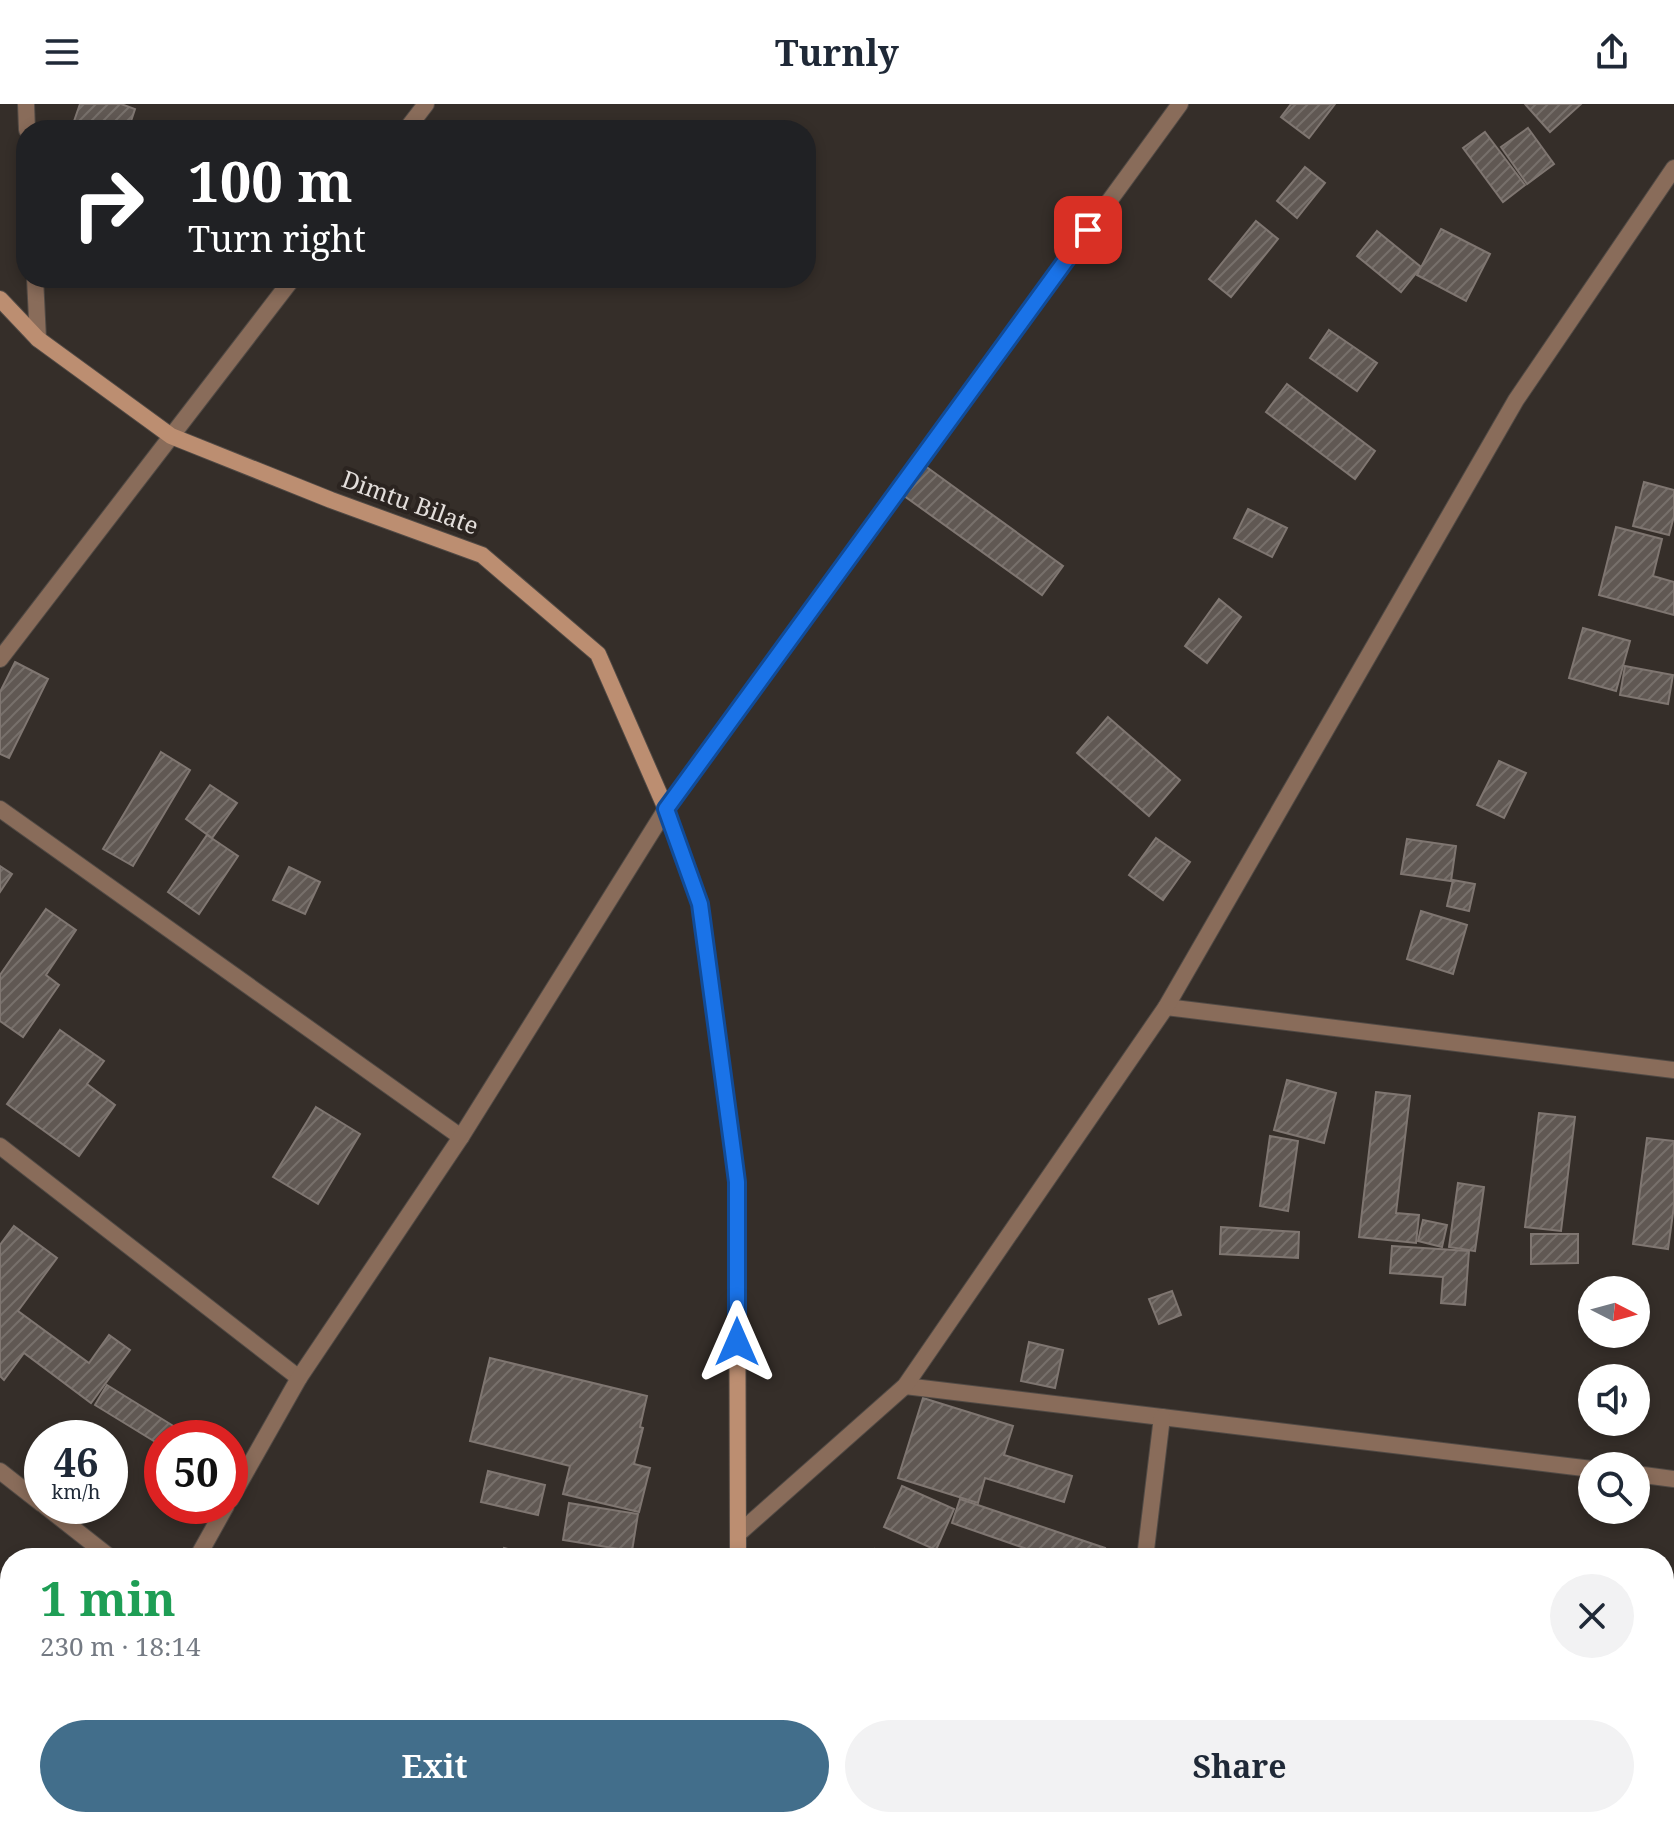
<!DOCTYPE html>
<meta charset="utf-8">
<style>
body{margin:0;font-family:"Noto Serif",serif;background:#f2f2f3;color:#1f2937;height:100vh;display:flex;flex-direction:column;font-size:30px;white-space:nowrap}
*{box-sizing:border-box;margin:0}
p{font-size:26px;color:#747a83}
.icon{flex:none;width:44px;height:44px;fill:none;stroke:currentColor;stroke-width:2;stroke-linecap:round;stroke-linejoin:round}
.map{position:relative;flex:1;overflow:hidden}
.details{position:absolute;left:0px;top:1444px;width:1674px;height:280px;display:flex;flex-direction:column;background:#fff;border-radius:32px 32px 0 0;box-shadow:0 4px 12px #0003}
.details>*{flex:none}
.banner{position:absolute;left:16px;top:16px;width:800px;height:168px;border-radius:32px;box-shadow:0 4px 12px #0003;background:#202124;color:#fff;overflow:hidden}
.needle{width:52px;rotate:96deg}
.tools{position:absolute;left:1578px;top:1172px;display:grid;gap:16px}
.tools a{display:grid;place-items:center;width:72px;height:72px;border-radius:50%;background:#fff;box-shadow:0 4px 12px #0003;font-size:40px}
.speed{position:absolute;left:24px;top:1316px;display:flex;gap:16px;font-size:40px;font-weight:700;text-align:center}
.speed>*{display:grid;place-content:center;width:104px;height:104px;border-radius:50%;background:#fff;box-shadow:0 4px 12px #0003;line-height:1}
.speed small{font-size:20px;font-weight:400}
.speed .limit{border:12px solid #d22;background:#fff;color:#111}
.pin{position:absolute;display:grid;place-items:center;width:68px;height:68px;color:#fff;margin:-34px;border-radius:16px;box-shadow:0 4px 12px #0006}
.me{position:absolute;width:88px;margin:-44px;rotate:0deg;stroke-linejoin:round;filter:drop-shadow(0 0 6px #0008)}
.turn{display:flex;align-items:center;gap:28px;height:168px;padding:0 40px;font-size:36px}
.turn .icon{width:104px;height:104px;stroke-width:2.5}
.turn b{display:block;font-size:56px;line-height:68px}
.round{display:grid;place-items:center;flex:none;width:84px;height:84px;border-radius:42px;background:#f2f2f3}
.summary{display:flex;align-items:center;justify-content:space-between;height:136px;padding:0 40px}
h1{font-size:48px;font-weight:700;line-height:60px;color:#1e9e55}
.button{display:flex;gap:16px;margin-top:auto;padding:16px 40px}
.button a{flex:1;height:92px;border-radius:48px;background:#426e8b;color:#fff;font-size:32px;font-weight:700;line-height:92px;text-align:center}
.button a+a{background:#f2f2f3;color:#1f2937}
header{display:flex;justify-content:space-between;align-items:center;height:104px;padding:0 40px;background:#fff;font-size:36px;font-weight:700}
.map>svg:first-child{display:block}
.building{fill:url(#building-hatch);stroke:#7f7671;stroke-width:2}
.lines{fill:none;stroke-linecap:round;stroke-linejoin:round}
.minor-casing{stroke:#514a45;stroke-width:18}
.tertiary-casing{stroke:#514a45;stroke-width:18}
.secondary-casing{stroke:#514a45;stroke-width:18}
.minor{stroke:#896c5a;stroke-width:16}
.tertiary{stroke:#896c5a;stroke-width:16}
.secondary{stroke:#bc8e71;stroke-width:16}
.route-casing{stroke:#114b97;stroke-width:20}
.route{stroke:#1a73e8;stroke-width:14}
.labels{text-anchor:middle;stroke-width:8;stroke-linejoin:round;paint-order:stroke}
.street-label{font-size:24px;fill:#e3dedb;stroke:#2b2420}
</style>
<header><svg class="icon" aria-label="menu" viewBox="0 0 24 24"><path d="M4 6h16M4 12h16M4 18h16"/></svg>Turnly<svg class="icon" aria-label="share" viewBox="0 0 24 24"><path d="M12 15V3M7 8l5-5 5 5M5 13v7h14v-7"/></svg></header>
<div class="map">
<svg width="1674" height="1724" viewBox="0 0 1674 1724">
<defs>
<pattern id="building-hatch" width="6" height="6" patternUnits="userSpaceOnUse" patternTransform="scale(2)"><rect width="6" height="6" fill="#605853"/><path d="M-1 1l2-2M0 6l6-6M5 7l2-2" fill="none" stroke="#77706b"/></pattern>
</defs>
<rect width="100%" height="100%" fill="#352e29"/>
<g class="building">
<polygon points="80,0 121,0 135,5 128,26 91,26 73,20"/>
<polygon points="1291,0 1335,0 1309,34 1281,13"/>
<polygon points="1525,0 1581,0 1550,28"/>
<polygon points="1528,24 1554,60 1527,80 1501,43"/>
<polygon points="1485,28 1525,81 1503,98 1463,44"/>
<polygon points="1305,63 1325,79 1297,114 1277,97"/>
<polygon points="1256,117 1278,135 1231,193 1209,175"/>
<polygon points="1441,125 1490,150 1466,197 1417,171"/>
<polygon points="1377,127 1421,163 1401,188 1357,152"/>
<polygon points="1329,226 1377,259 1357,287 1310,254"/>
<polygon points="1287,280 1375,347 1355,375 1266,308"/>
<polygon points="921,359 1063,462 1042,491 900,389"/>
<polygon points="1644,378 1674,386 1674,412 1669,431 1633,422"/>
<polygon points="1248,405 1287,424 1272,453 1234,434"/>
<polygon points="1616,423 1662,435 1653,472 1674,478 1674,511 1599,491"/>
<polygon points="1219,495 1241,513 1207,559 1185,542"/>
<polygon points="1583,524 1630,537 1616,587 1569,574"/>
<polygon points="15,558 48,575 9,654 0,650 0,588"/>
<polygon points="1625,562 1673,571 1668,600 1620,591"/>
<polygon points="1108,613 1180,676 1149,712 1077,649"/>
<polygon points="161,648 190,666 133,762 103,745"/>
<polygon points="1499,657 1526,669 1504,714 1477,701"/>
<polygon points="210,681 237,699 212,734 186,715"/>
<polygon points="207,731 238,752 199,810 168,788"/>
<polygon points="1156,734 1190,758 1163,796 1129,771"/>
<polygon points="1407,735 1456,742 1451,777 1401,770"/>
<polygon points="0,762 12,770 0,788"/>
<polygon points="289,763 320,778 305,810 273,796"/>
<polygon points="1453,776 1475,780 1469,807 1447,802"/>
<polygon points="46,805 76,826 46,871 59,881 23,933 0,917 0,871"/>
<polygon points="1421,807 1467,821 1453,870 1407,855"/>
<polygon points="60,926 104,957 87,980 115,1001 79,1052 7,1000"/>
<polygon points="1287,976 1336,989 1324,1039 1274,1026"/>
<polygon points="1376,988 1410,992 1396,1109 1419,1111 1416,1139 1359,1133"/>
<polygon points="316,1003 360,1030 318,1100 273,1073"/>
<polygon points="1539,1009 1575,1013 1561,1127 1525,1123"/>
<polygon points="1270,1032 1298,1037 1288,1107 1260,1102"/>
<polygon points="1647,1034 1674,1037 1674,1102 1668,1145 1633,1140"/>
<polygon points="1458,1079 1484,1083 1475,1147 1449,1143"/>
<polygon points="1423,1116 1447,1121 1442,1143 1418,1137"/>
<polygon points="14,1122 57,1154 18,1207 89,1259 109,1231 130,1246 91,1299 24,1249 4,1276 0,1272 0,1141"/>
<polygon points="1221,1123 1299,1128 1298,1154 1220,1150"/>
<polygon points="1531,1130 1578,1130 1578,1159 1531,1160"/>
<polygon points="1392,1142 1469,1147 1465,1201 1441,1199 1443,1173 1390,1169"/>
<polygon points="1172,1187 1181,1211 1159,1220 1149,1195"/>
<polygon points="1029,1238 1063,1246 1055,1284 1021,1277"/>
<polygon points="490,1254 647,1292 640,1323 643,1324 634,1360 650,1364 639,1408 563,1390 570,1362 470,1337"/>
<polygon points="107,1281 175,1323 168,1334 162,1334 162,1342 95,1301"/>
<polygon points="923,1294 1013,1322 1004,1351 1072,1372 1064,1398 985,1374 978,1399 898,1374"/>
<polygon points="488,1367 545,1381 538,1411 481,1398"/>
<polygon points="902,1382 954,1405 936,1446 884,1423"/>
<polygon points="960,1395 1105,1444 1102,1454 1053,1454 952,1419"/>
<polygon points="569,1399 638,1410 632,1447 563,1436"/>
<polygon points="504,1444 546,1454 502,1454"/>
<polygon points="875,1445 904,1454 872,1454"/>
<polygon points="10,1479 10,1530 7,1534 0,1529 0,1493"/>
<polygon points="510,1714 572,1714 571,1724 508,1724"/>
<polygon points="782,1714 820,1714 819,1724 782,1724"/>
<polygon points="824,1714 930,1714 929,1724 824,1724"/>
</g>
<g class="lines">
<g class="minor-casing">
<g id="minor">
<polyline points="406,26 426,0"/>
<polyline points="0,555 293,174"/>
<polyline points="0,705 461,1033"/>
<polyline points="1166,903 1674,966"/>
<polyline points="0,1042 299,1274"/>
<polyline points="905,1282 1592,1365"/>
<polyline points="0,1367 42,1400"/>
<polyline points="1636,1370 1674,1375"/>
<polyline points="230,1396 299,1274 461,1033 666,705 1180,0"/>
<polyline points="45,1402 111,1454"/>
<polyline points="738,1430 905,1282 1166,903 1516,296 1674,64"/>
<polyline points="197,1454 226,1402"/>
<polyline points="1145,1454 1162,1313"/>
<polyline points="0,1720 5,1724"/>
<polyline points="28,1724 35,1714"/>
<polyline points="1112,1724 1113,1714"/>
</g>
</g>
<g class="tertiary-casing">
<g id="tertiary">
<polyline points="26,0 27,26"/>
<polyline points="35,174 38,235"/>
</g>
</g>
<g class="secondary-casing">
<g id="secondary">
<polyline points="0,195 38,235 171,332 331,396 482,451 598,550 666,705 700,800 737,1078 738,1454"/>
<polyline points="657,1724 659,1714"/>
<polyline points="718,1724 721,1714"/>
</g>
</g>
<use href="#minor" class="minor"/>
<use href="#tertiary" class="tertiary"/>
<use href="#secondary" class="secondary"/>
</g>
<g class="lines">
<g class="route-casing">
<polyline id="route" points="737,1238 737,1078 733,1047 700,800 666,705 1088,126"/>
</g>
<use href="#route" class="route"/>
</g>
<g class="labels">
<g class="street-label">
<text transform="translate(410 399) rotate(20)" y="8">Dimtu Bilate</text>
</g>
</g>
</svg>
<div class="tools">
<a><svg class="needle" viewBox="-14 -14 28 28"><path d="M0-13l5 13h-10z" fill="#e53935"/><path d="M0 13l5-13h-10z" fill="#747a83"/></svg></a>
<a><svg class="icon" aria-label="sound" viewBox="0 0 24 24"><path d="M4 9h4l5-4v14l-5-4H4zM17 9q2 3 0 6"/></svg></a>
<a><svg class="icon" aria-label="search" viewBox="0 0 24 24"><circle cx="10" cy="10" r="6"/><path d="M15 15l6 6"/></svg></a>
</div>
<div class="speed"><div>46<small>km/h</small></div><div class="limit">50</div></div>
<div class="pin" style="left:1088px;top:126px;background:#d93025"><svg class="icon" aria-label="arrive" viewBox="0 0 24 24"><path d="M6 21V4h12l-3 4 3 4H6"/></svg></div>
<svg class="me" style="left:737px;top:1238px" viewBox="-20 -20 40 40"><path d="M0-17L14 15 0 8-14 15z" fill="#1a73e8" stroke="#fff" stroke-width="4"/></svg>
<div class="banner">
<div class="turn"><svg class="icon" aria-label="right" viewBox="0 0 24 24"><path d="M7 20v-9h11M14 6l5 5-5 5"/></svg><div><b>100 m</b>Turn right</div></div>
</div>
<section class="details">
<div class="summary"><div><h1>1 min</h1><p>230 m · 18:14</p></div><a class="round"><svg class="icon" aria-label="close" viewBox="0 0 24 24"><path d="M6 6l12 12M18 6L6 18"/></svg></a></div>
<div class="button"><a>Exit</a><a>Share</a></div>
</section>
</div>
